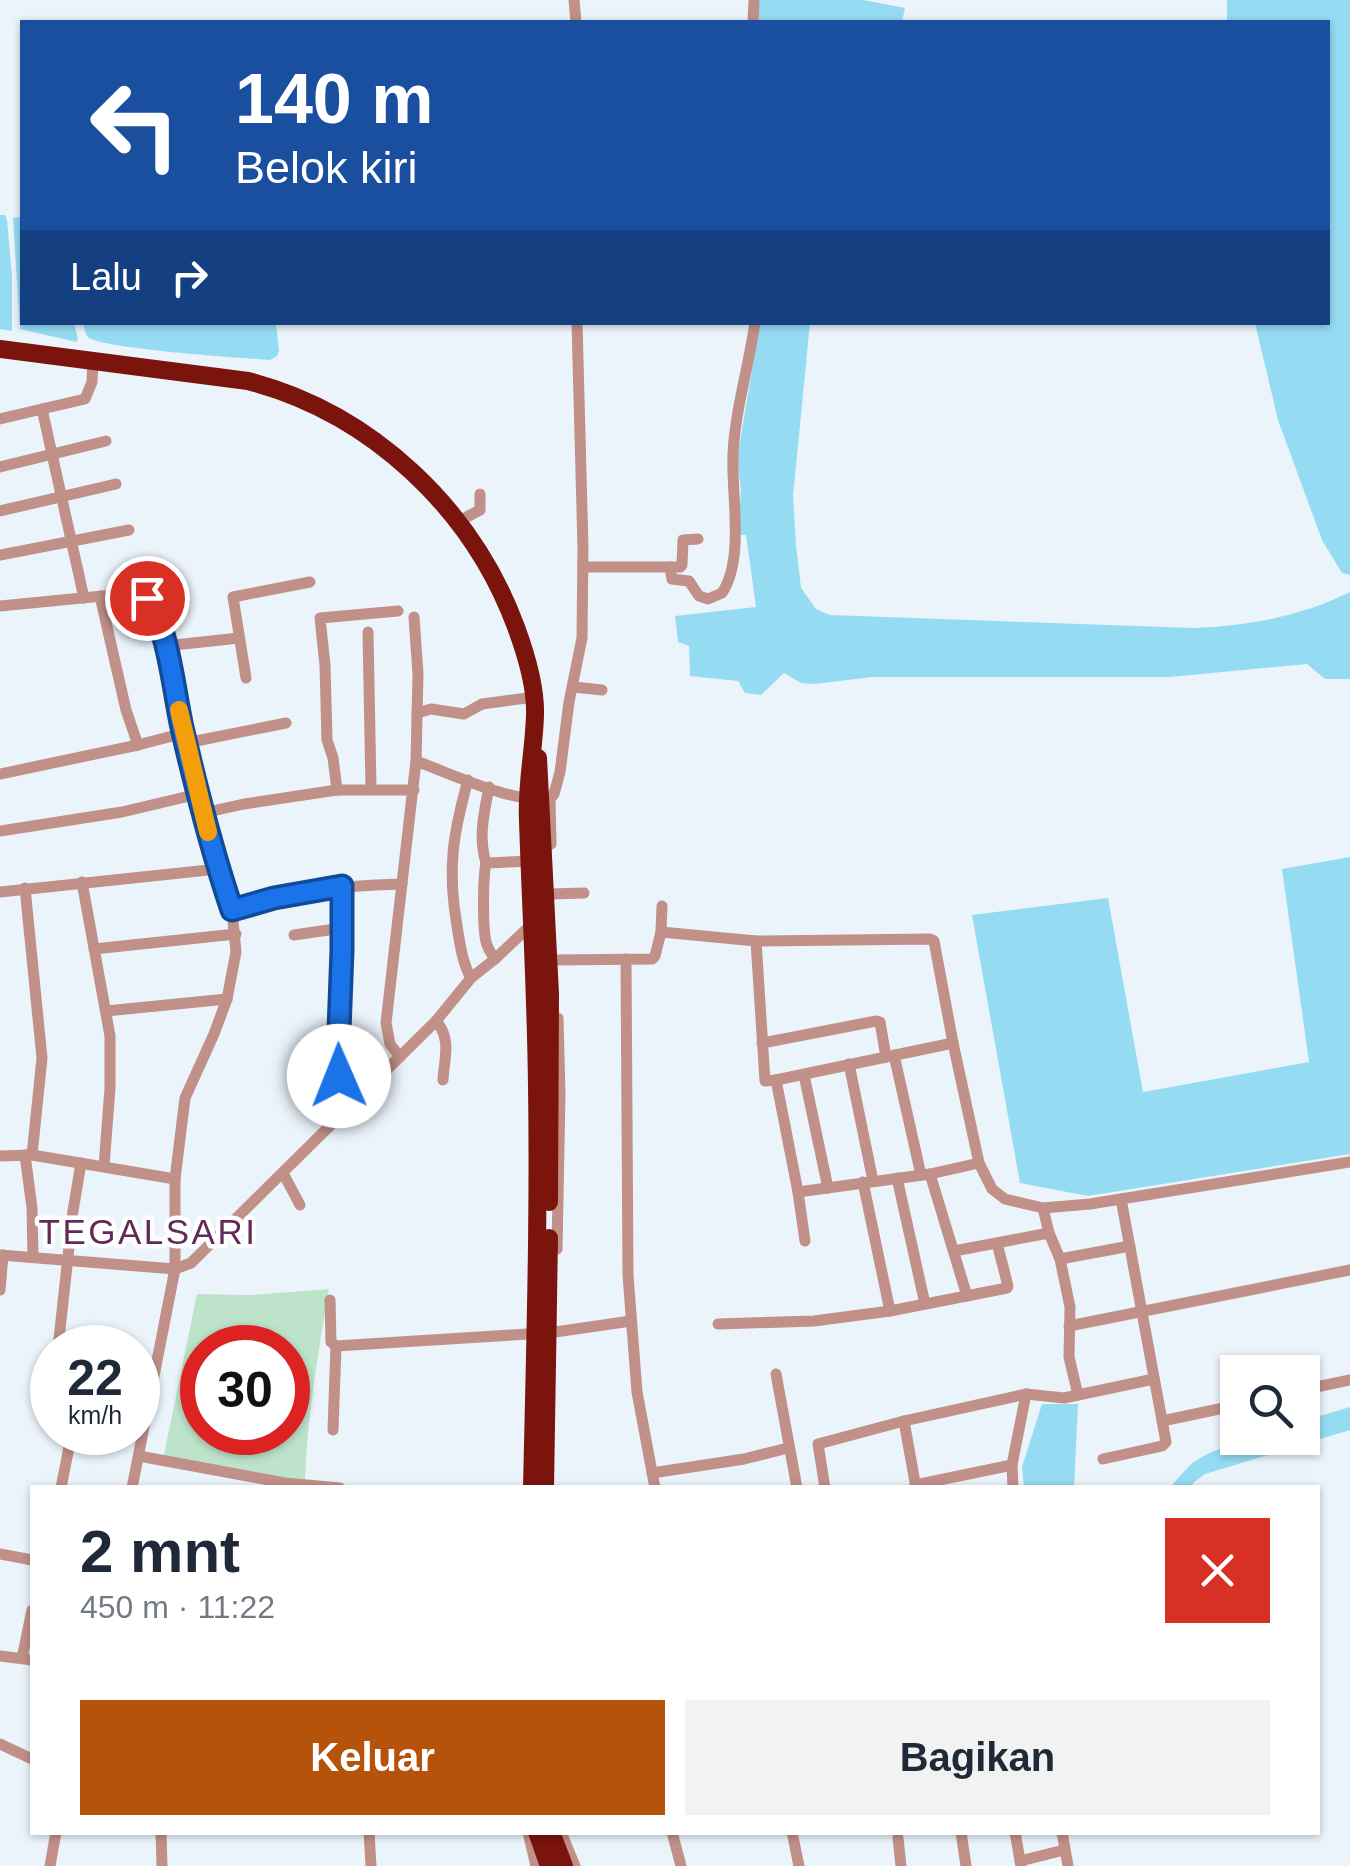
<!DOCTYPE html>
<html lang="id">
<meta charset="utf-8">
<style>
body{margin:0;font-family:Helvetica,sans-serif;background:#f2f2f3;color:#1f2937;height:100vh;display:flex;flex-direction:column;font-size:38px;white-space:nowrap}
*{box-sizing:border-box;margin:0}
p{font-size:32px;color:#747a83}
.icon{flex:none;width:55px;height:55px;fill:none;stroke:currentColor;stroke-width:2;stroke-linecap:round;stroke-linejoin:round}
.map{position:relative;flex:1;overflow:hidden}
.panel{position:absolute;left:30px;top:1485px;width:1290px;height:350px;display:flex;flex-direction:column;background:#fff;border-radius:0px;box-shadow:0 2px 8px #0004}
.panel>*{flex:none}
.top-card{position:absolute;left:20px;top:20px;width:1310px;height:305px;border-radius:0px;box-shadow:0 2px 8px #0004;background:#1a4fa0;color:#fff;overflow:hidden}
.fabs{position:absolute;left:1220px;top:1355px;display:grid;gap:20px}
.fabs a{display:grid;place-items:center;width:100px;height:100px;border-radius:0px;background:#fff;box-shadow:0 2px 8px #0004;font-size:50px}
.speed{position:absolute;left:30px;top:1325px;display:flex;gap:20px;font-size:50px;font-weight:700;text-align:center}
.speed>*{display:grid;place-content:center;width:130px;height:130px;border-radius:50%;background:#fff;box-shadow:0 2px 8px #0004;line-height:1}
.speed small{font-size:25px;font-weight:400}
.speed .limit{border:15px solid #d22;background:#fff;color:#111}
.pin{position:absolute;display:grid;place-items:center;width:85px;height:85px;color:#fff;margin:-42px;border:5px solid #fff;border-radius:50%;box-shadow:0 2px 10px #0007}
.me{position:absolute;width:110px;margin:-55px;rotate:359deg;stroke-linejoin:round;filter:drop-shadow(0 0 8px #0008)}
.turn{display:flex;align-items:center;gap:35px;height:210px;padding:0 50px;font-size:45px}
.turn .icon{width:130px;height:130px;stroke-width:2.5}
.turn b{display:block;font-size:70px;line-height:85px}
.then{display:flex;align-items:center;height:95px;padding:0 50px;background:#0003;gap:20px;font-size:38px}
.round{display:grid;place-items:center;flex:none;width:105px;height:105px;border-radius:0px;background:#f2f2f3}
.head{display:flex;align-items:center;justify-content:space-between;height:170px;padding:0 50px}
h1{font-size:60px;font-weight:700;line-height:75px}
.cta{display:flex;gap:20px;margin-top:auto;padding:20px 50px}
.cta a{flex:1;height:115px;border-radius:0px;background:#b45309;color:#fff;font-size:40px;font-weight:700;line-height:115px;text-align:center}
.cta a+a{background:#f2f2f3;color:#1f2937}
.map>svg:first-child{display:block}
.green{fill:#bde4cb;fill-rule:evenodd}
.water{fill:#95dcf3}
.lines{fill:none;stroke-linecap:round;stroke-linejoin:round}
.minor{stroke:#c19088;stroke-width:11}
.highway{stroke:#7a140d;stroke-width:18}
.highway-bridge{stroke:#7a140d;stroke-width:18}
.route-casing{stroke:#114b97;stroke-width:25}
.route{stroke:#1a73e8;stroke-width:18}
.slow{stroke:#f59e0b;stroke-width:18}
.labels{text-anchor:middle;stroke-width:9;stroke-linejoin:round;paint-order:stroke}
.quarter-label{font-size:35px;letter-spacing:2.5px;fill:#602b59;stroke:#fff}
</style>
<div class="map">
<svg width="1350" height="1866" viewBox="0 0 1350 1866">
<rect width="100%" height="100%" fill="#ebf3fb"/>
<path class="green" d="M329,1289C318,1354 307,1416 305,1481L162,1464L197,1294L250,1295ZM202,1348H288V1432H202Z"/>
<g class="water">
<polygon points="759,0 863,0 905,8 902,22 758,22"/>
<polygon points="1227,0 1350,0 1350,575 1342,573 1322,540 1278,420 1255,323 1328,322 1328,22 1227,22"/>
<polygon points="0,215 5,215 7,220 12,276 12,331 0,329"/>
<polygon points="18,217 22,218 22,322 74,323 78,339 76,342 20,329 13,218"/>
<path d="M83,323H276L279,351L277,356L270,360C244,358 101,349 88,337C85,334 84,327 83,323Z"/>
<path d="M760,323H810L793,496L796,545L801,588L816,609L830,615L1194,628C1248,626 1302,616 1350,592V679H1325L1307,664L1170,677H872L815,684L801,683L784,673L761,695L745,693L738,681L690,676L689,646L678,642L675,616L756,607L746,535H738L741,490L737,459Z"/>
<polygon points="1350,857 1350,1154 1088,1196 1020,1183 972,915 1108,898 1143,1092 1309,1062 1282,869"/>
<polygon points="1042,1404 1078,1404 1074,1487 1024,1487 1022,1467"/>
<polygon points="1350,1407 1350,1430 1205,1474 1193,1483 1192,1487 1170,1487 1192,1463 1209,1453 1250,1438 1302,1438 1303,1421"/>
</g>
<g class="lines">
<g class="minor">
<polyline points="574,0 576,22"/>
<polyline points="753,22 754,0"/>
<polyline points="42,409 85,399 92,382 93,360"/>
<polyline points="0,419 42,409 84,598"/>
<polyline points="0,467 106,441"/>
<polyline points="0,511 116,484"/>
<polyline points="457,522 480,510 480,494"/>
<polyline points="0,555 129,530"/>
<polyline points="583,567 680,567 682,565 683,540 698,539"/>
<path d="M670,567L672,579L689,581L699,596L708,599L722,593C745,558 731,494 733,454C735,410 749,366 755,322"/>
<polyline points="100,596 126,710 138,745"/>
<polyline points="0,606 133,593 145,596 150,603 165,646 198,794 218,869 232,910 236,952 227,999 214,1034 185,1098 175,1179 175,1269 132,1488"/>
<polyline points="368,632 371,789"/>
<polyline points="165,646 239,638"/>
<polyline points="246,678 233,597 310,582"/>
<polyline points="574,687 602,690"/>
<polyline points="417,713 431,709 464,714 482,704 534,697"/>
<polyline points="186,743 286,723"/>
<path d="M416,761C452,774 514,804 550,799L554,794L560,772L569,702L582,638L583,548L577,322"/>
<polyline points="0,774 138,745 184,733"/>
<path d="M468,780C453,834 447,869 457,926C460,944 462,962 471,978"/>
<polyline points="337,790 333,758 327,740 325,665 320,618 398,611"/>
<polyline points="550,799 551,844"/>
<polyline points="203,813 244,804 337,790 414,790"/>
<polyline points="0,831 122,812 198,794"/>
<path d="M486,863C478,837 484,814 489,787"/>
<polyline points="82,882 110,1036 110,1088 104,1166"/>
<polyline points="25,888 42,1058 32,1155"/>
<polyline points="0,892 218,869"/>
<polyline points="551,894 584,893"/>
<path d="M232,910C286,889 345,886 402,884"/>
<polyline points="661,932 662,906"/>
<polyline points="294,935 342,928"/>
<polyline points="756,941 765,1081 776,1080"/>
<polyline points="94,949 236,934"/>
<path d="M495,959C492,954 489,951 487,945C482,932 483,878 486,863L529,861"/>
<polyline points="626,959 628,1275 637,1392 655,1488"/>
<polyline points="555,960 652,959 655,956 661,932 756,941 930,939 934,941 953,1043 979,1163 992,1189 1005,1199 1043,1208 1090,1204 1350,1162"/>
<polyline points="106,1011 227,999"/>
<path d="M436,1021C452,1039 444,1059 443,1080"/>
<polyline points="762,1043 876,1021 880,1022 886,1057"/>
<polyline points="894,1055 921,1175"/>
<polyline points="400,1057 390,1044 386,1023 416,761 418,674 414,617"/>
<polyline points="849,1064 873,1181"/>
<polyline points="804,1075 828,1188"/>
<polyline points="339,1076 341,886"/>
<polyline points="25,1155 32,1208 33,1257"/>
<polyline points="0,1156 32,1155 175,1179"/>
<polyline points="283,1173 300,1205"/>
<polyline points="930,1174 967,1296"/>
<polyline points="897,1178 925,1304"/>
<polyline points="863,1182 890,1311"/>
<polyline points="798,1192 930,1174 979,1163"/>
<polyline points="1043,1208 1049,1233 1060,1259 1070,1307 1069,1357 1078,1395 1154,1379"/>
<polyline points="805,1241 798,1192 776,1080 953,1043"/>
<polyline points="557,1249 560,1094 558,1018"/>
<polyline points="954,1251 1049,1233"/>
<polyline points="0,1255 175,1269 191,1263 436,1021 471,978 495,959 533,923"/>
<polyline points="1060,1259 1130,1246"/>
<polyline points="0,1290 3,1255"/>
<polyline points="330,1300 331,1342 336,1346"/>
<polyline points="718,1324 814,1321 890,1311 1007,1288 1008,1286 997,1243"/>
<polyline points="1069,1326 1350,1270"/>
<polyline points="555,1332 631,1321"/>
<polyline points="58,1348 73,1211 81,1163"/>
<polyline points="138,1366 155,1370"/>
<polyline points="776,1374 797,1488"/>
<polyline points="1302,1390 1350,1380"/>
<polyline points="904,1421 916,1488"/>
<polyline points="1162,1421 1238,1405"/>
<polyline points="333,1430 336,1346 528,1334"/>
<polyline points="139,1456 285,1483 340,1488"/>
<polyline points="1103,1459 1162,1446 1166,1442 1121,1199"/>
<polyline points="652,1473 744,1459 788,1448"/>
<polyline points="915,1485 1012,1465"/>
<polyline points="61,1488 72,1432"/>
<polyline points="825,1488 818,1444 904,1421 1026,1394 1064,1398 1078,1395"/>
<polyline points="1013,1488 1012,1465 1026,1394"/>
<polyline points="0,1554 32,1560"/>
<polyline points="0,1656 32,1660"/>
<polyline points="22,1658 32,1610"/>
<polyline points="0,1744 32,1759"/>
<polyline points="161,1832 162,1866"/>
<polyline points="369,1832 371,1866"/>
<polyline points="528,1832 536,1866"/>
<polyline points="561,1832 575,1866"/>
<polyline points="672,1832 681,1866"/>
<polyline points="792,1832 799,1866"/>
<polyline points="961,1832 966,1866"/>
<polyline points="1015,1832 1021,1866"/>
<polyline points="1062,1832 1068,1866"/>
<polyline points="898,1838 901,1866"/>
<polyline points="1020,1861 1064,1850"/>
<polyline points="50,1866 56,1832"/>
</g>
<g class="highway">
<path d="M0,349L248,381C371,413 472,508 516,627C526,654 536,686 535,715C534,751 526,785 528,821C531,909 536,997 537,1086C539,1220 535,1354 532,1488"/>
<polyline points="538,758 550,994 549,1202"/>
<polyline points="545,1488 549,1238"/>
</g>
<g class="highway-bridge">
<polyline points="537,1832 549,1866"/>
<polyline points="551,1832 564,1866"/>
</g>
</g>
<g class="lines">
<g class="route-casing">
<path id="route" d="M147,598C169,629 174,694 183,732C197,792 212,851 232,910L274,898L342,886V950L338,1057L339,1076"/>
</g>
<use href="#route" class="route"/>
<polyline class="slow" points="179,710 208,832"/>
</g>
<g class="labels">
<g class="quarter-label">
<text x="148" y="1244">TEGALSARI</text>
</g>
</g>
</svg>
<div class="fabs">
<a><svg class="icon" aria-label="search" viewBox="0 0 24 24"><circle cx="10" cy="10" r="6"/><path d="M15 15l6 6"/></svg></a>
</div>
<div class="speed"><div>22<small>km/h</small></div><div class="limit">30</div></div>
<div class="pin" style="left:147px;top:598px;background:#d93025"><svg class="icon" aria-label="arrive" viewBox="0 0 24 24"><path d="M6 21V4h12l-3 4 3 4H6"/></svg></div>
<svg class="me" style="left:339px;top:1076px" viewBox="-20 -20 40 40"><circle r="19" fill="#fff"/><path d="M0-13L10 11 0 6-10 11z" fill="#1a73e8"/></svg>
<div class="top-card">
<div class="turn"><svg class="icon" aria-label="left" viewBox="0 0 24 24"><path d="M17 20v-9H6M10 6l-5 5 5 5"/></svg><div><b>140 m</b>Belok kiri</div></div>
<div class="then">Lalu<svg class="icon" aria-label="right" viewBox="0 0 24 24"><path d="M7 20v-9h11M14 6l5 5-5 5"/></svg></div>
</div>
<section class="panel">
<div class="head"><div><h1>2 mnt</h1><p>450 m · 11:22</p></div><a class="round" style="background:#d93025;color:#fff"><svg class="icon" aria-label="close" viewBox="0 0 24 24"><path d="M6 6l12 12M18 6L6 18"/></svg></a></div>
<div class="cta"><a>Keluar</a><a>Bagikan</a></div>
</section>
</div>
